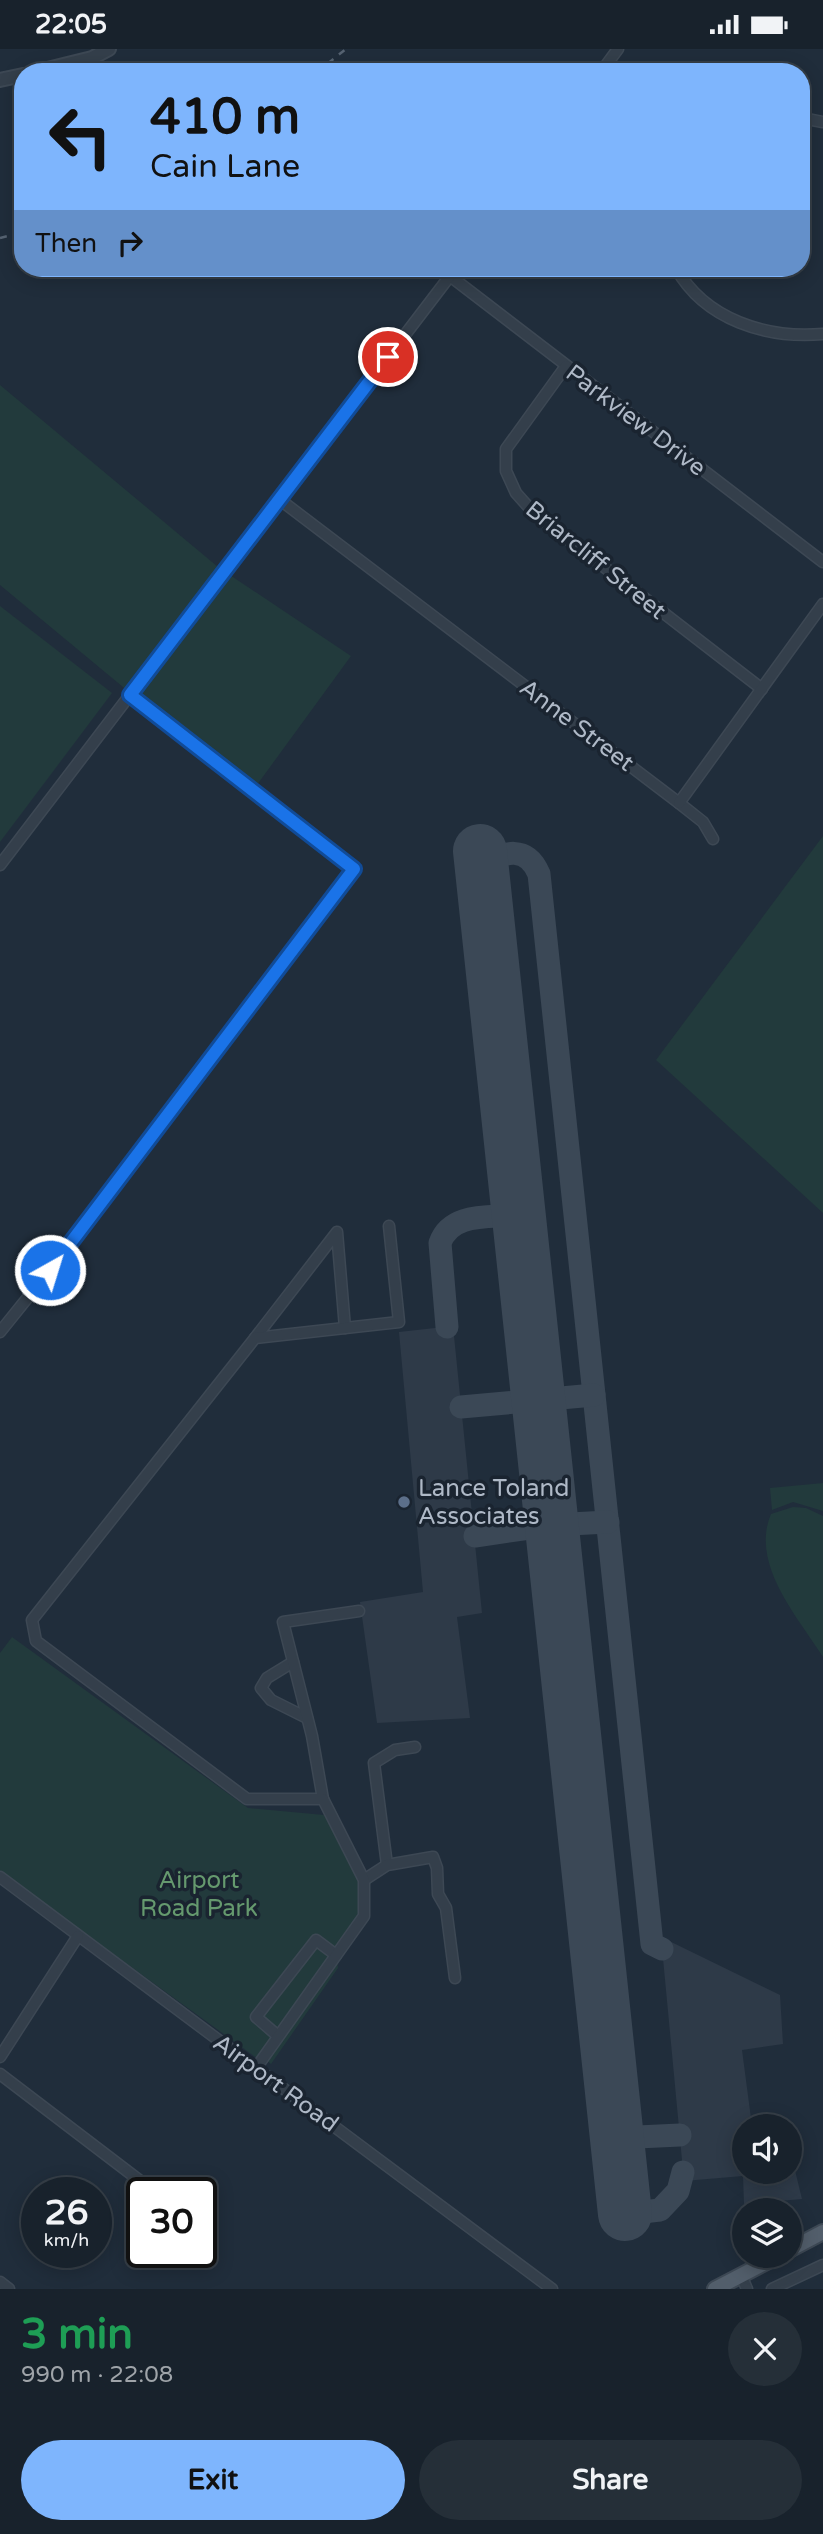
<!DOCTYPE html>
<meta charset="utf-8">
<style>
body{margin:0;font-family:"Varela Round",sans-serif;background:#252f38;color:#f1f3f6;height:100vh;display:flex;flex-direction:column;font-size:26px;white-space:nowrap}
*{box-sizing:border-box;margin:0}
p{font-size:23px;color:#9fa4a9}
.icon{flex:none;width:38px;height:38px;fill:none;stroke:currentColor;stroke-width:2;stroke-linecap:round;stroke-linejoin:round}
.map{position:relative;height:2240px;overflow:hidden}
.panel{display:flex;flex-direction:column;background:#18222c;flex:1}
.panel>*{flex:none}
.guide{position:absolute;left:14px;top:14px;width:796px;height:214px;border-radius:28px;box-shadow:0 4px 18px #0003,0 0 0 2px #363f48;background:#7eb5fd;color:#111;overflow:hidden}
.tools{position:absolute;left:732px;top:2065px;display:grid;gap:14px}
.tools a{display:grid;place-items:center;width:70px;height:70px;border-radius:50%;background:#18222c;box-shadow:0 4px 18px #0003,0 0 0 2px #363f48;font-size:35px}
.speed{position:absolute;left:21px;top:2128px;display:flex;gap:14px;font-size:35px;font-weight:700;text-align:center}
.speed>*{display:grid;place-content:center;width:91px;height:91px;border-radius:50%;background:#18222c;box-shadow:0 4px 18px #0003,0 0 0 2px #363f48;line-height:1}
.speed small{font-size:18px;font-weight:400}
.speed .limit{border:4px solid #111;border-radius:10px;background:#fff;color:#111}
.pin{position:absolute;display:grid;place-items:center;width:60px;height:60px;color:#fff;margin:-30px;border:4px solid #fff;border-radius:50%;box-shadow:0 2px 7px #0007}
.me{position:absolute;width:77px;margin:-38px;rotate:39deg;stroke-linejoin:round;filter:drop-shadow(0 0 5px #0008)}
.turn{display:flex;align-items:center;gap:24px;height:147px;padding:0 21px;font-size:32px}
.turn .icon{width:91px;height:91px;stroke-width:2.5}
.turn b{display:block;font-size:49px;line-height:60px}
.then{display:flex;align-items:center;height:66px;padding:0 21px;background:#0003;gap:14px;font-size:26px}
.round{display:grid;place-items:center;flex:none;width:74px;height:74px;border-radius:37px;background:#252f38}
.head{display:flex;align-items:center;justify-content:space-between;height:119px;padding:0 21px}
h1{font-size:42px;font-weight:800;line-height:52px;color:#1e9e55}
.button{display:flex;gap:14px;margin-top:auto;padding:14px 21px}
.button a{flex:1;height:80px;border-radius:42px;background:#7eb5fd;color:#111;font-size:28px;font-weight:800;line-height:80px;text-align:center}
.button a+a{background:#252f38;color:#f1f3f6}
.status{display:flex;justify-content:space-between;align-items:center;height:49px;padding:0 35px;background:#18222c;direction:ltr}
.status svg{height:19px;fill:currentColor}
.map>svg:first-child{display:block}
.airport{fill:#2e3a48}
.green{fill:#223a3c}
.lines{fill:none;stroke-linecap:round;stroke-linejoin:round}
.taxiway{stroke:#3b4856;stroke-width:23}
.runway{stroke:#3b4856;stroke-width:54}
.minor-casing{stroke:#3d4854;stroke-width:13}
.tertiary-casing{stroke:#3d4854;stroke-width:16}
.primary-casing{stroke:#3d4854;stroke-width:18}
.minor{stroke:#343f4b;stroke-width:10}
.tertiary{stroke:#343f4b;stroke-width:12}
.primary{stroke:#525e6b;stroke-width:14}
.rail{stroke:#566372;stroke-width:2.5;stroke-dasharray:7 7;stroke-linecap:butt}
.route-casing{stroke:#114b97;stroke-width:18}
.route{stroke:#1a73e8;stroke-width:12}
.service-dot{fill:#5c6f8a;stroke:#1a2430;stroke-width:2.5}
.labels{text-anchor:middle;stroke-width:7;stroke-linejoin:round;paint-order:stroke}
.street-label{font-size:24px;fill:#afb9c7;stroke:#1a2430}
.poi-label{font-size:24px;fill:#afb9c7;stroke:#1a2430;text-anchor:start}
.park-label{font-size:24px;fill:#65996e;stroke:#1a2430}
</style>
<div class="status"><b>22:05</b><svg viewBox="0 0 49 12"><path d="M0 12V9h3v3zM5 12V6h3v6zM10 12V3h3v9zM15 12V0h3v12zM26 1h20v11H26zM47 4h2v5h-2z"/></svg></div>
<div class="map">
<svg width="823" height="2240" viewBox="0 0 823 2240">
<rect width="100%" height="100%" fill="#202d3b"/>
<g class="airport">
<polygon points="453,1277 482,1564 457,1568 470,1669 377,1674 360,1553 423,1543 399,1283"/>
<polygon points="661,1888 780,1946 783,1995 742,2001 752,2077 744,2077 744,2123 789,2123 789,2097 802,2150 744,2155 743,2127 684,2132"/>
</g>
<g class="green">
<polygon points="0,336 218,518 351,607 254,740 129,643 0,536"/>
<polygon points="0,557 112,644 0,793"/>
<polygon points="823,787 823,1164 656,1011"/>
<polygon points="823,1434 823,1462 793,1453 772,1461 770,1439"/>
<path d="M793,1458L806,1459L823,1467V1608C797,1567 750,1515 771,1465Z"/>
<polygon points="12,1588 248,1759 324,1766 356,1823 364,1857 337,1911 338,1919 271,2015 263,2009 261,2012 0,1823 0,1604"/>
</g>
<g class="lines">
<g class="taxiway">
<path d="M481,816C504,802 527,796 539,825L652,1895L662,1900"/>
<path d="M447,1278L440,1194C451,1163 489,1169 516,1166"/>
<polyline points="461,1358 594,1346"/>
<polyline points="475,1487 551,1476 608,1473"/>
<polyline points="616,2089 680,2086"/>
<polyline points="625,2165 660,2161 678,2142 683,2123"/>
</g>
<polyline class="runway" points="480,802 625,2165"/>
<g class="minor-casing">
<g id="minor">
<polyline points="601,23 618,0"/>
<polyline points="802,69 823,73"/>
<path d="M676,219C705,271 767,290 823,285"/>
<polyline points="450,227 823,513"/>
<polyline points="566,317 506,400 506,422 516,444 533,463 762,640"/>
<polyline points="279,450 679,754 703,773 713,790"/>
<polyline points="679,754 823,555"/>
<polyline points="0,816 456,219"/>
<polyline points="0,1283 83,1180 354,820 130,646"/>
<polyline points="255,1289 337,1183 345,1279"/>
<polyline points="293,1613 267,1629 261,1639 271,1651 307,1669"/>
<polyline points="323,1750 312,1687 283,1573 359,1562"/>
<polyline points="387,1816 374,1714 395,1701 415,1698"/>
<polyline points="0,1828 552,2240"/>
<polyline points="364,1831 387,1816 433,1808 437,1819 438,1845 446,1859 455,1929"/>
<polyline points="278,1987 256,1968 316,1891 336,1906"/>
<polyline points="0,2008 78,1887"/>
<polyline points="256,2019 364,1867 364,1831 323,1750 247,1750 36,1592 32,1571 255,1289 399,1273 389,1177"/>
<polyline points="0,2025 156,2144"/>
<polyline points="201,2178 212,2187"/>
<polyline points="741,2226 747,2240"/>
<polyline points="0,2233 9,2240"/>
<polyline points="772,2240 823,2216"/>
</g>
</g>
<g class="tertiary-casing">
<g id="tertiary">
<polyline points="35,23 92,9 109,0"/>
<polyline points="0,31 23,26"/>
</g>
</g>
<g class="primary-casing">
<g id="primary">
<polyline points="789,2201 823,2183"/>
<polyline points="715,2240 778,2207"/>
</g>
</g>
<use href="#minor" class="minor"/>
<use href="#tertiary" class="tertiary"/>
<use href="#primary" class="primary"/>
<g class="rail">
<polyline points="317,23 346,0"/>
<polyline points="0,189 23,183"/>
</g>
</g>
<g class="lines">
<g class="route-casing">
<polyline id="route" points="50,1221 354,820 130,646 388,308"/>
</g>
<use href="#route" class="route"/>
</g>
<circle class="service-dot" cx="404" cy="1453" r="7"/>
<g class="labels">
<g class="street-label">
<text transform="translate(636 371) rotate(37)" y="8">Parkview Drive</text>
<text transform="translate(596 511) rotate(39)" y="8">Briarcliff Street</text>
<text transform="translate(577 676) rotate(37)" y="8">Anne Street</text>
<text transform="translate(276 2034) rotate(36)" y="8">Airport Road</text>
</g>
<g class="poi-label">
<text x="418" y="1447">Lance Toland<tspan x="418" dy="28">Associates</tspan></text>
</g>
<g class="park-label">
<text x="199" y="1839">Airport<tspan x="199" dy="28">Road Park</tspan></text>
</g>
</g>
</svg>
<div class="tools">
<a><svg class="icon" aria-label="sound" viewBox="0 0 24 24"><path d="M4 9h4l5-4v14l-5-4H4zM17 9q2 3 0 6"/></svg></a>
<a><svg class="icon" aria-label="layers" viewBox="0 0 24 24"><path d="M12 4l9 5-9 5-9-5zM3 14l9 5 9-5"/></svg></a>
</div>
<div class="speed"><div>26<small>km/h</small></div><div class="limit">30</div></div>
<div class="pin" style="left:388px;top:308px;background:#d93025"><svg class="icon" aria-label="arrive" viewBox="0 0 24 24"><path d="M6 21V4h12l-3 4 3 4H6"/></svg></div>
<svg class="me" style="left:50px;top:1221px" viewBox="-20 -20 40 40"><circle r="17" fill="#1a73e8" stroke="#fff" stroke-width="3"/><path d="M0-11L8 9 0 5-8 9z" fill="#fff"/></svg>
<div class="guide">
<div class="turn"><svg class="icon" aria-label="left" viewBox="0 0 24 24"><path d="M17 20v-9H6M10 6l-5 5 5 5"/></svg><div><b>410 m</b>Cain Lane</div></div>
<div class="then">Then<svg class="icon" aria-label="right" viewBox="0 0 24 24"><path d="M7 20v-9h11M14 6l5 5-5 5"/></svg></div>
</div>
</div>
<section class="panel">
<div class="head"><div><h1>3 min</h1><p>990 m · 22:08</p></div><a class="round"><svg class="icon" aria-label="close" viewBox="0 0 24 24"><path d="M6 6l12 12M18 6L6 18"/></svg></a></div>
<div class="button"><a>Exit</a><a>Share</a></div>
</section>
